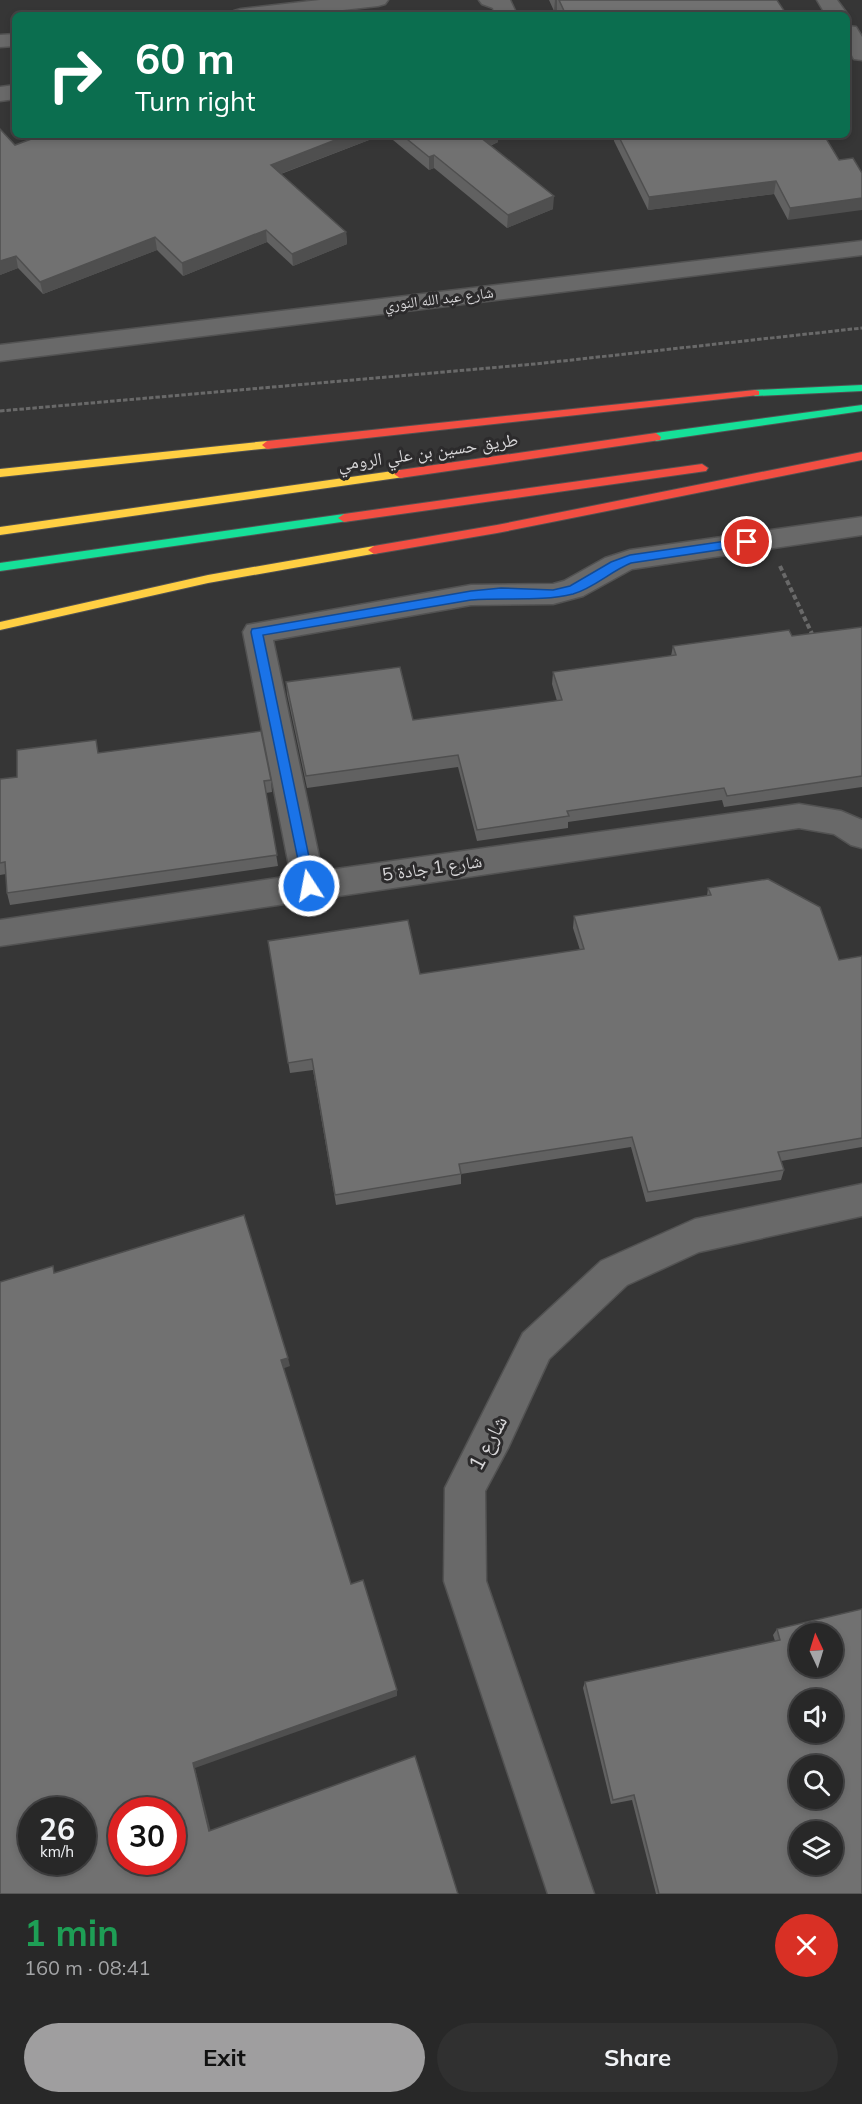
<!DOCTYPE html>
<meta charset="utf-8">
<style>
body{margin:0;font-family:Mulish,"Noto Naskh Arabic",sans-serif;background:#303030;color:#f1f3f6;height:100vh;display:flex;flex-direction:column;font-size:22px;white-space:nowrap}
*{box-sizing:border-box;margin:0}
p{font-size:20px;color:#a5a6a8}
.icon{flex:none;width:33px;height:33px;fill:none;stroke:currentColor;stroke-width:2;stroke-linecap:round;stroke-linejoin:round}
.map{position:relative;height:1894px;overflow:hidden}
.sheet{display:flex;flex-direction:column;background:#282828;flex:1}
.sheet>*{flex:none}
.banner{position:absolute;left:12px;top:12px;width:838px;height:126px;border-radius:9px;box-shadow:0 3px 9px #0003,0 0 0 2px #444445;background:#0b6e4f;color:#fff;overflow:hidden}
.needle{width:39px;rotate:356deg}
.controls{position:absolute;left:789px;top:1623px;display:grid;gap:12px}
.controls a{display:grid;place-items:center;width:54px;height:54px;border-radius:50%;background:#282828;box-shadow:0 3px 9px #0003,0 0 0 2px #444445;font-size:30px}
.speed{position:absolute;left:18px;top:1797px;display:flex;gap:12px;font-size:30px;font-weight:700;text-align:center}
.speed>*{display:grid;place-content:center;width:78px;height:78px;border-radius:50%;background:#282828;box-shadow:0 3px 9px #0003,0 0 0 2px #444445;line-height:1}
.speed small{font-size:15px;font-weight:400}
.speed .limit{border:9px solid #d22;background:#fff;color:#111}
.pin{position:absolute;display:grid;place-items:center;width:51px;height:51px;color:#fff;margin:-26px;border:3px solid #fff;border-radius:50%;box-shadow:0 2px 6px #0007}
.me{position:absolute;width:66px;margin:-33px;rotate:349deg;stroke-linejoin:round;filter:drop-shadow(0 0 4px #0008)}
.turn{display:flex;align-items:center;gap:21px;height:126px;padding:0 24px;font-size:27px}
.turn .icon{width:78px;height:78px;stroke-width:2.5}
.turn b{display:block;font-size:42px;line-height:51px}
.round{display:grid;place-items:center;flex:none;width:63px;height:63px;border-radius:32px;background:#303030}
.overview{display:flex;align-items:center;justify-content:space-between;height:102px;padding:0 24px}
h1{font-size:36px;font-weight:700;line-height:45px;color:#1e9e55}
.action{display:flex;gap:12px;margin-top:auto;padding:12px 24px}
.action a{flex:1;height:69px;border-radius:36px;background:#9f9e9f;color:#111;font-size:24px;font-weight:700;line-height:69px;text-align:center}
.action a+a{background:#303030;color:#f1f3f6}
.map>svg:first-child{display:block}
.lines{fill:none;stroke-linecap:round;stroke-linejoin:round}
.street-casing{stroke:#525252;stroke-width:3}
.fast-casing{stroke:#525252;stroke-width:2}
.slow-casing{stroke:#525252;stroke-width:2}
.jam-casing{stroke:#525252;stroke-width:2}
.path-far1{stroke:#696969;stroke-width:3;stroke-dasharray:4.5 2;stroke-linecap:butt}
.path{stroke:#696969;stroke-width:4;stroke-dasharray:5 3;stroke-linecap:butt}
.street{fill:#696969;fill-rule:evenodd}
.fast{fill:#16e098;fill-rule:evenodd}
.slow{fill:#ffcf43;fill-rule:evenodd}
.jam{fill:#f24e42;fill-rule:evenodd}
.wall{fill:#616161}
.shaded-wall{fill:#4f4f4f}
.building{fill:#717171;stroke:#4f4f4f;stroke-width:1.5;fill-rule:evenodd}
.route{fill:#1a73e8;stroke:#114b97;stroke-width:1.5}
.labels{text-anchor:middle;stroke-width:6;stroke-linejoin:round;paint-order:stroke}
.far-street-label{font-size:15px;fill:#d7d6d8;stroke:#2c2b2c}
.street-label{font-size:18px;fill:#d7d6d8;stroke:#2c2b2c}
.near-street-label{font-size:21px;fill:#d7d6d8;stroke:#2c2b2c}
</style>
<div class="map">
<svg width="862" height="1894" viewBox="0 0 862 1894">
<rect width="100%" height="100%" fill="#363636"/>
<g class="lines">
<g class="street-casing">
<g id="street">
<polygon points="320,0 388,0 385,4 378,6 299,15 230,15 234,11 241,9"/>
<polygon points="479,0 510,0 517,15 495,15 493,8 482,4"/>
<polygon points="817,0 837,0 848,15 826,15"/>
<polygon points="848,26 856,27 862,37 862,60 854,59 848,48"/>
<polygon points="15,34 15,46 0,47 0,35"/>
<polygon points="15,85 15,99 0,101 0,87"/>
<polygon points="862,241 862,255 0,361 0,345"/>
<polygon points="862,517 862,535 632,569 583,596 553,604 471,605 273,640 322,871 799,804 841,811 862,820 862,848 851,845 834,834 799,828 0,946 0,920 291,876 243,632 247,625 471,585 553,584 564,581 605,558 630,550"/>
<polygon points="862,1184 862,1216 699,1252 627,1285 549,1359 508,1448 485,1491 486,1581 594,1894 548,1894 444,1581 445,1488 523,1333 601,1261 695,1219"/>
</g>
</g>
<g class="fast-casing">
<g id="fast">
<polygon points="862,385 862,391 755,396 750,393 755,390"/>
<polygon points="862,405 862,411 656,441 651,437 656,433"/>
<polygon points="344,514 348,515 348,521 0,571 0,563"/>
</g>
</g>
<g class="slow-casing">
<g id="slow">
<polygon points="267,441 272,445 271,448 0,477 0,469"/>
<polygon points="400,470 406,474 404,477 0,535 0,527"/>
<polygon points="374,546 378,547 378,553 208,583 0,630 0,622 208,575"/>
</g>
</g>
<g class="jam-casing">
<g id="jam">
<polygon points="755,390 759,391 759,395 267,449 262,445 267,441"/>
<polygon points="656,433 661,437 660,440 400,478 394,474 400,470"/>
<polygon points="862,452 862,460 497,533 374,554 368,550 374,546 497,525"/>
<polygon points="702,464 708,468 706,471 344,522 338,518 344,514"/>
</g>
</g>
<polyline class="path-far1" points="0,411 535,364 862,328"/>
<polyline class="path" points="780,566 814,638"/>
<use href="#street" class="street"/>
<use href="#fast" class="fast"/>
<use href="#slow" class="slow"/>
<use href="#jam" class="jam"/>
</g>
<g class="wall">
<polygon points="549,0 777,0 787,15 559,15 557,10 554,11"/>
<polygon points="382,135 281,174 346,232 347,244 293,266 267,242 183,276 157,250 43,294 18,268 0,275 15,145"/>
<polygon points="387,135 498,135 498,142 490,146 553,209 507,228 434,168 429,170"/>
<polygon points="614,135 824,135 788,220 774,194 648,210 614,141"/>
<polygon points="862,627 862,787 724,807 722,800 568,822 568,828 477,841 458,767 307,788 287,694 286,682 413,720 557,701 552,684 553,672 671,656 673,646 792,636"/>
<polygon points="99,753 271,780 272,792 266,793 278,866 10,905 7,893 6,874 0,875 0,779 17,777"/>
<polygon points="708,888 839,960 862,956 862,1147 781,1161 784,1170 781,1180 646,1202 631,1147 461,1174 461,1184 336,1205 313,1070 290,1073 270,952 420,974 580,950 573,928 574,916 707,896"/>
<polygon points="777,1629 862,1894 656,1894 632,1800 611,1804 583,1688 585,1682 775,1641 773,1635"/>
</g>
<g class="shaded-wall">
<polygon points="555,0 557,0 557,10 554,11"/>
<polygon points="348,135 382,135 272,177 271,165"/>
<polygon points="485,135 498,135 498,142 479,150 480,137"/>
<polygon points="434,155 434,168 429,170 429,157"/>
<polygon points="776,181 774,194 648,210 649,197"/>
<polygon points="554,196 553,209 507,228 508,215"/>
<polygon points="862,198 862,210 788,220 790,208"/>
<polygon points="266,230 267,242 183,276 182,263"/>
<polygon points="346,232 347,244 293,266 292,254"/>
<polygon points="155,237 157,250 43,294 40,282"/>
<polygon points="16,256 18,268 0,275 0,261"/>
<polygon points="288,1358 290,1366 282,1369 281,1360"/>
<polygon points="397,1690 397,1696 195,1768 212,1836 209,1831 193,1763"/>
</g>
<g class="building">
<polygon points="559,0 777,0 787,15 566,15"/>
<polygon points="0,129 15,145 42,135 348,135 271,165 346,232 292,254 266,230 182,263 155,237 40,282 16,256 0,261"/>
<polygon points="402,135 485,135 480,137 554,196 508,215 434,155 429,157"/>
<polygon points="618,135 824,135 839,160 853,158 862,173 862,198 790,208 776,181 649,197"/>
<polygon points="862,627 862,776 727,796 724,788 567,811 569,816 477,830 458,755 306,776 286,682 400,667 413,720 562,700 553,672 676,655 673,646 789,630 792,636"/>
<polygon points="261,731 271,780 264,781 277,855 7,893 5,862 0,863 0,779 17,777 17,750 96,740 98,753"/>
<polygon points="768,879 820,907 839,960 862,956 862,1138 778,1152 784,1170 648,1192 632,1137 459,1164 461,1174 335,1195 312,1059 288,1063 268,941 408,920 420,974 584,949 574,916 711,895 708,888"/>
<path d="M244,1215L288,1358L281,1360L351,1584L363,1580L397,1690L193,1763L209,1831L415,1756L458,1894H0V1282L53,1266L54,1273ZM32,1810H82V1862H32ZM122,1810H172V1862H122Z"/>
<path d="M862,1609V1894H659L634,1795L613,1800L585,1682L780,1640L777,1629ZM800,1634H832V1666H800ZM800,1700H832V1732H800ZM800,1766H832V1798H800ZM800,1832H832V1864H800Z"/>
</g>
<path class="route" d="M747,538L753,542L752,545L631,563C611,571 594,588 573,594C541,602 504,597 471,600L263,635L315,886L313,889H304L251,632L252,629L471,591L501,588L553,590L570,586L611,562L630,555Z"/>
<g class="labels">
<g class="far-street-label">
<text transform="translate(439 299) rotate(-7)" y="5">شارع عبد الله النوري</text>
</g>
<g class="street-label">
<text transform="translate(428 452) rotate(-8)" y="6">طريق حسين بن علي الرومي</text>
<text transform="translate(432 868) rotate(-8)" y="6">شارع 1 جادة 5</text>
</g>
<g class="near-street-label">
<text transform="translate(488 1443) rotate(-62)" y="7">شارع 1</text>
</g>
</g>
</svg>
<div class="controls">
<a><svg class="needle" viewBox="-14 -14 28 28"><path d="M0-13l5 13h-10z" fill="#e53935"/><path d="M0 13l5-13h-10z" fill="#a5a6a8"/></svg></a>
<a><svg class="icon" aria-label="sound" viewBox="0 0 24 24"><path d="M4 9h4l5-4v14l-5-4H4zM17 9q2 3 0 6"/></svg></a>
<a><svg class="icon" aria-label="search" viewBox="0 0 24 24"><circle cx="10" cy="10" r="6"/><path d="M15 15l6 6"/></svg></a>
<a><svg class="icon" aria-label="layers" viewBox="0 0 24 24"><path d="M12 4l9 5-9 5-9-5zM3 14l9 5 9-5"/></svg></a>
</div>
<div class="speed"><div>26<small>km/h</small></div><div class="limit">30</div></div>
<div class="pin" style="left:747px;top:542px;background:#d93025"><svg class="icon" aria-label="arrive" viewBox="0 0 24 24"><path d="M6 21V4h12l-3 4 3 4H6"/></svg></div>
<svg class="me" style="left:309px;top:886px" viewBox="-20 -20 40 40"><circle r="17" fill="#1a73e8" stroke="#fff" stroke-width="3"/><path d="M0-11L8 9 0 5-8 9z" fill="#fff"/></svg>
<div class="banner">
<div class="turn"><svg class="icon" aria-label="right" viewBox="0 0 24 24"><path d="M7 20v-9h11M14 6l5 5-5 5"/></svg><div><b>60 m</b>Turn right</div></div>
</div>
</div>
<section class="sheet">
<div class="overview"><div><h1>1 min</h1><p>160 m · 08:41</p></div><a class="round" style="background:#d93025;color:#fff"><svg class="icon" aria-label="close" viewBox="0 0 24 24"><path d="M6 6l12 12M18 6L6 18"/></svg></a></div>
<div class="action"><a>Exit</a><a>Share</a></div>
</section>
